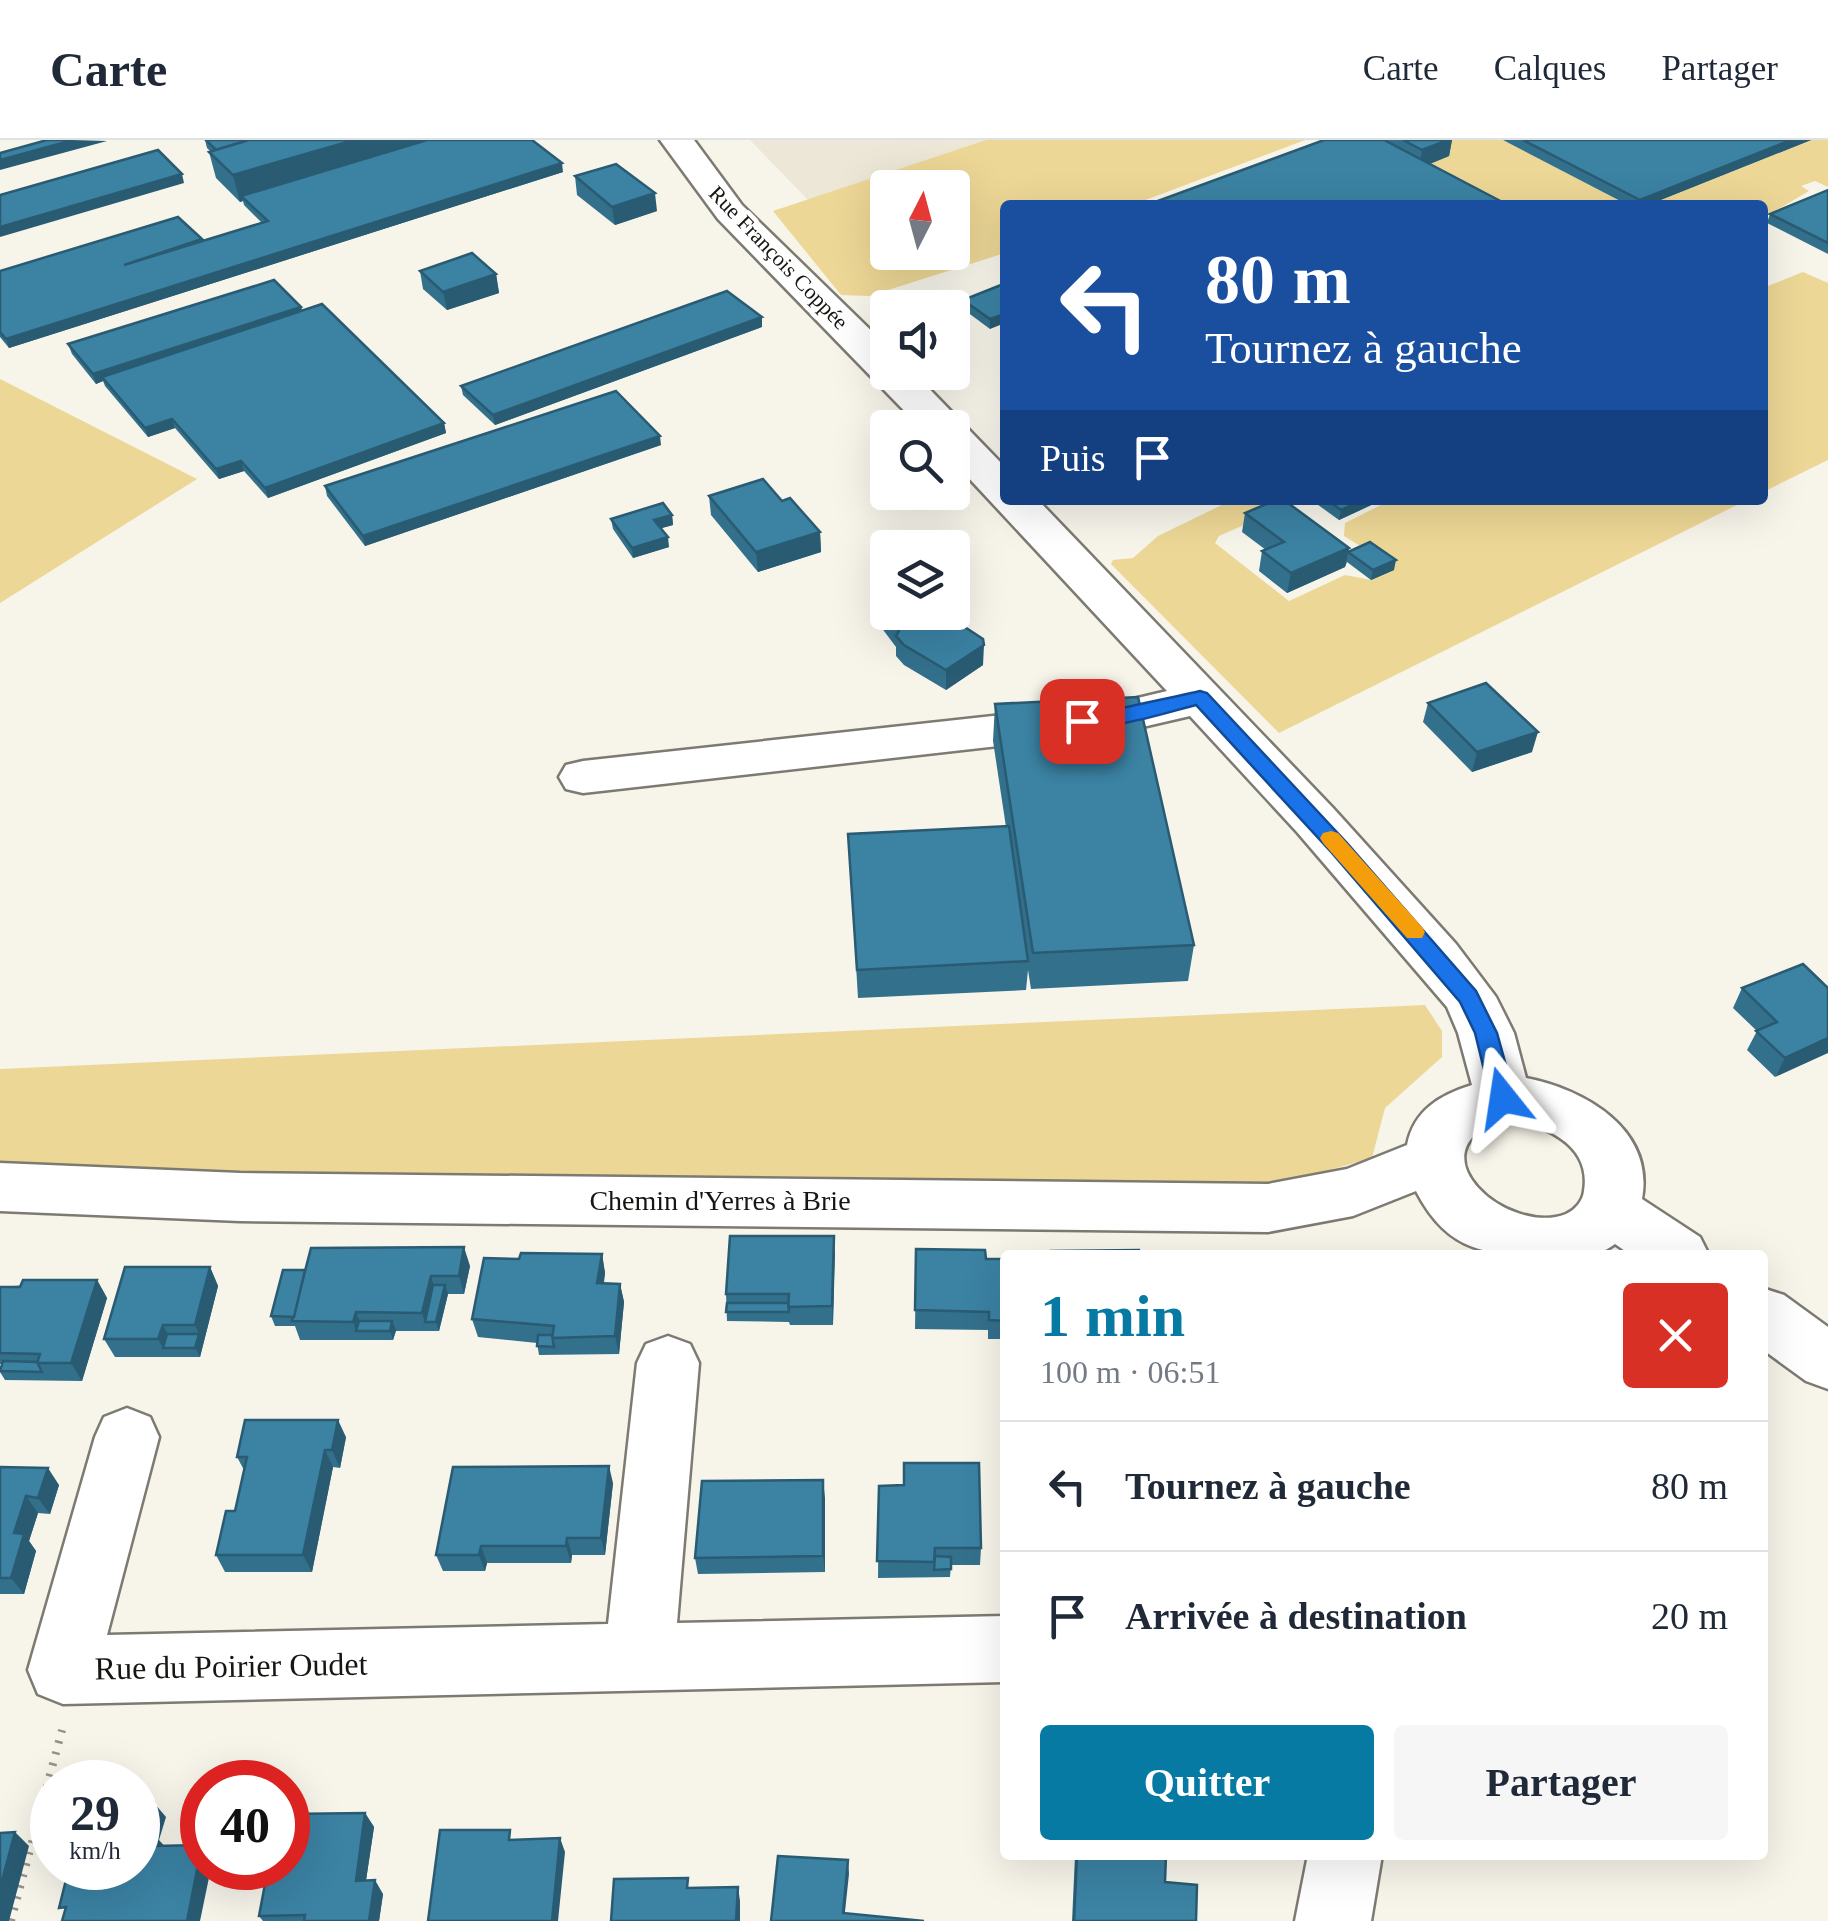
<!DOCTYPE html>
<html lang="fr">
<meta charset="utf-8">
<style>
body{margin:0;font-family:"Times New Roman",serif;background:#f6f6f7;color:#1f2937;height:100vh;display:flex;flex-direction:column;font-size:38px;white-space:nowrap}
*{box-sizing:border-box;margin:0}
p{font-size:32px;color:#747a83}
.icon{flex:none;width:55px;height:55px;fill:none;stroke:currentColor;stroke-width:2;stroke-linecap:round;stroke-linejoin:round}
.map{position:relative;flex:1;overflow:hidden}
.details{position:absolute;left:1000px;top:1110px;width:768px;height:610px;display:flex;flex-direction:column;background:#fff;border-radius:10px;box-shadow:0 10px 40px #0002}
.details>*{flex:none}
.guide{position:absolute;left:1000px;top:60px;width:768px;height:305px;border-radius:10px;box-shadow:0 10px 40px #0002;background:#1a4fa0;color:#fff;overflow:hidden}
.needle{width:65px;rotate:6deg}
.fabs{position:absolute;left:870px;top:30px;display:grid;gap:20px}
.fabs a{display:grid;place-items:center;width:100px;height:100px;border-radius:10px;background:#fff;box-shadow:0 10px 40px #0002;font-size:50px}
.speed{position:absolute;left:30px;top:1620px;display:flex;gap:20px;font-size:50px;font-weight:700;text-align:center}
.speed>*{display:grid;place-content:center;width:130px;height:130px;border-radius:50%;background:#fff;box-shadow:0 10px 40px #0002;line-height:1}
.speed small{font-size:25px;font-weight:400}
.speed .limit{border:15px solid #d22;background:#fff;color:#111}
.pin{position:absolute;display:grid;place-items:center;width:85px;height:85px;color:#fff;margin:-42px;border-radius:20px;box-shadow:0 5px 15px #0006}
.me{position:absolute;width:110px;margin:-55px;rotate:345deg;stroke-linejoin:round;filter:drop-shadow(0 0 8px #0008)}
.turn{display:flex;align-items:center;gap:35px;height:210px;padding:0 40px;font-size:45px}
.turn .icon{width:130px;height:130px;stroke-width:2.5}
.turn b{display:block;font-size:70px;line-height:85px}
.then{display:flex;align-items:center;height:95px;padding:0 40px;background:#0003;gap:20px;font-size:38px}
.round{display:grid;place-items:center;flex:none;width:105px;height:105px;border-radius:10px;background:#f6f6f7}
.overview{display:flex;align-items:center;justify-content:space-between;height:170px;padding:0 40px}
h1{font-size:60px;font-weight:600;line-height:75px;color:#067aa3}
.primary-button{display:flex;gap:20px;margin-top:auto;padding:20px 40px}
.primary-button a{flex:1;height:115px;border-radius:10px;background:#067aa3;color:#fff;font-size:40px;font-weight:600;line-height:115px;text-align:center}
.primary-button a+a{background:#f6f6f7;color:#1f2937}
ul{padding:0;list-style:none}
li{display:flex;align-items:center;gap:30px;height:130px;padding:0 40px;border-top:2px solid #e0e1e3}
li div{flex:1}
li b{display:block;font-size:38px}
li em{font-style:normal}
header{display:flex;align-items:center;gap:60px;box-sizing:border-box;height:140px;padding:0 50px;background:#fff;border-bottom:2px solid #e0e1e3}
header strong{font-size:48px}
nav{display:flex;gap:55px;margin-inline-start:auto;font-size:35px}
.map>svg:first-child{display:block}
.built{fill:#ede7d7}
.green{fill:#edd796;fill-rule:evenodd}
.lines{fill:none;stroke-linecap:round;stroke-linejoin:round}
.minor-casing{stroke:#7d7a72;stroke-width:5}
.path{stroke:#93918a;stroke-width:8;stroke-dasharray:2.5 9;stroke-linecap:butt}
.minor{fill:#fff;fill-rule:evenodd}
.wall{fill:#33708c}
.shaded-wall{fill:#295b72}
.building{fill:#3b82a3;stroke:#295b72;stroke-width:2.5}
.route{fill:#1a73e8;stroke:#114b97;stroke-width:2.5}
.slow{fill:#f59e0b}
.labels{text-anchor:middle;stroke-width:9;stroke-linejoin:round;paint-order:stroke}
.far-street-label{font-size:22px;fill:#171613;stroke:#fff}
.street-label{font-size:28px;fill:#171613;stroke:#fff}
.near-street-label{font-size:32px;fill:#171613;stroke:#fff}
</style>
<header>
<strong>Carte</strong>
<nav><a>Carte</a><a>Calques</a><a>Partager</a></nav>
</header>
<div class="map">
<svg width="1828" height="1781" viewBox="0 0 1828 1781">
<rect width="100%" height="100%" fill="#f7f4ea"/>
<polygon class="built" points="750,0 986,0 809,61"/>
<g class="green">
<path d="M986,0H1305L1132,65H1005V113L869,156L841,155L773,71ZM888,48H952V112H888Z"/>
<polygon points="1417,0 1503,0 1628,65 1489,65 1419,28"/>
<polygon points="1811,0 1828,0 1828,47 1815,41 1801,46 1809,51 1763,78 1762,65 1648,65"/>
<polygon points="1803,132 1828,143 1828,320 1763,352 1763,148"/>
<polygon points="0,239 197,339 0,463"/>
<polygon points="1232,360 1287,360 1290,371 1276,371 1219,396 1215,403 1289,461 1345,435 1371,440 1368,411 1344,396 1345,383 1391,360 1747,360 1279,593 1111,424 1113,420 1133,418 1158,396"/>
<polygon points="1425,865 1442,891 1442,917 1385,968 1372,1018 1290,1041 1220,1047 837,1037 0,1031 0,929"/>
</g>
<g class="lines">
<g class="minor-casing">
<g id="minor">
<path d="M660,0H694L742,65L888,207V232H913L1005,327V360H1038L1333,668L1456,804L1496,857L1514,893L1526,938C1584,949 1655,989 1642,1059L1700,1097L1709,1115H1631L1615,1104C1597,1118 1577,1115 1555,1115C1490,1115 1450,1116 1416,1051L1353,1076L1268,1092L240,1081L0,1071V1023L240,1033L1268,1044L1347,1029L1407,1005C1414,970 1440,955 1472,945L1458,893L1447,867L1297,692L1190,576L1121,592L583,653L566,649L559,637L566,625L583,621L1121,562L1167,551L952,320V288H921L718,79ZM1504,979C1542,984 1592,1003 1584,1051C1583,1061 1575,1070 1566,1074C1509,1097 1408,1011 1504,979Z"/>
<polygon points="1762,1148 1784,1155 1828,1187 1828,1249 1806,1241 1762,1209"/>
<polygon points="668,1196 690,1204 699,1223 677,1483 1005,1476 1005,1542 63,1564 38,1554 28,1530 95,1297 104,1277 127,1268 150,1277 159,1297 107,1495 608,1484 637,1223 646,1204"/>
<polygon points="1308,1715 1382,1715 1371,1781 1295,1781"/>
</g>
</g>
<polyline class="path" points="11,1781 62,1590"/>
<use href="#minor" class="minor"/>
</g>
<g class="wall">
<polygon points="205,0 532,0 563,32 9,208 0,197 0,131 202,99 202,101 262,83 244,65 243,61 240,62 216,38 209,12 210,11 207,8"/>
<polygon points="1324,0 1452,0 1449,16 1430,24"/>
<polygon points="1503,0 1811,0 1648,65 1628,65"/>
<polygon points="575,36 657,71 615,85 577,55"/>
<polygon points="1828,50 1828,114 1767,83 1770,74"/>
<polygon points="420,131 496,134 499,153 447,170 423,149"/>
<polygon points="1005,148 990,189 963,169 963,160"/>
<polygon points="301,167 302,171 444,283 446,293 268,358 244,331 219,339 175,288 148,297 105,246 103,241 96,244 72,214 68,204"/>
<polygon points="762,187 495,285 463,255 461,246"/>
<polygon points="661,305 365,406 327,356 325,346"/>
<polygon points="709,356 782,361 820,392 821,412 758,432 711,375"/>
<polygon points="1314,360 1382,360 1339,380 1314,362"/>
<polygon points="1245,373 1349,408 1349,411 1394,430 1371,440 1347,422 1345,427 1287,453 1259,431 1262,411 1266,410 1242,392"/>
<polygon points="672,375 673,385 661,388 669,407 633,418 613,389 611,379"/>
<polygon points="881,448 955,477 955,481 983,525 946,550 904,525 896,516 896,507 875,479 874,460 881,457"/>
<polygon points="1428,563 1532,612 1472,632 1423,582"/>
<polygon points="995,564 1194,805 1188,841 1031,849 1028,830 1026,850 858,858 848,694 1006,687 993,601"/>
<polygon points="1742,848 1828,848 1775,937 1747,910 1757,891 1733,868"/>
<polygon points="834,1096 833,1185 790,1185 789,1182 727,1181 726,1154"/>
<polygon points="916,1109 986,1119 1005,1119 1005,1199 988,1199 988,1190 915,1189"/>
<polygon points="602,1114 605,1133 604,1143 620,1144 624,1162 619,1214 539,1215 537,1203 478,1197 472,1179 519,1119"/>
<polygon points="470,1126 464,1154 448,1154 439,1191 396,1191 393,1200 300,1200 295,1186 275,1186 271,1176"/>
<polygon points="210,1127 218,1146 200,1217 115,1217 104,1199"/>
<polygon points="97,1140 107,1158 82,1241 5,1240 0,1232 2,1224 0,1224 0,1147"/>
<polygon points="346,1297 340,1328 333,1327 312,1432 225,1432 216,1415 235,1371 244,1330 237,1317"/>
<polygon points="0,1327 59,1345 50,1374 38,1373 29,1401 36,1411 24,1454 0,1454"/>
<polygon points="613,1343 605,1415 572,1415 571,1423 487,1423 485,1431 443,1431 436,1415"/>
<polygon points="879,1346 981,1408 980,1425 951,1425 950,1437 878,1438"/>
<polygon points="825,1358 825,1432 698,1434 695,1418"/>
<polygon points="365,1673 374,1687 366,1740 383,1754 379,1781 263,1781 259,1776"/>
<polygon points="1075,1715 1166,1715 1165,1742 1196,1781 1072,1781"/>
</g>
<g class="shaded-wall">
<polygon points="73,0 107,1 0,30 0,20"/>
<polygon points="354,0 448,0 241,56 243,61 240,62 233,35"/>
<polygon points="1448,0 1452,0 1449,16 1419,28 1422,10"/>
<polygon points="1791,0 1811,0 1648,65 1638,65 1640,60"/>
<polygon points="562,23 563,32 9,208 6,199"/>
<polygon points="182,34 184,43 0,97 0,87"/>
<polygon points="655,53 657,71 615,85 612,67"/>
<polygon points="496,134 499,153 447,170 443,152"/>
<polygon points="301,167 304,176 102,237 103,241 96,244 93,234"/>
<polygon points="1005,174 1005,183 990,189 990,179"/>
<polygon points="762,177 762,187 495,285 493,275"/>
<polygon points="172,279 175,288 148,297 145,288"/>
<polygon points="444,283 446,293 268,358 265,348"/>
<polygon points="660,296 661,305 365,406 363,396"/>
<polygon points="241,321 244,331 219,339 216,329"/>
<polygon points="1363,360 1382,360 1339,380 1341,370"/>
<polygon points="672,375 673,385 655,390 654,380"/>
<polygon points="820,392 821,412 758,432 756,412"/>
<polygon points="668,397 669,407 633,418 632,408"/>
<polygon points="1349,408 1345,427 1287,453 1291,433"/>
<polygon points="1396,420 1394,430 1371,440 1373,430"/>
<polygon points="984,505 983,525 946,550 946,530"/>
<polygon points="1538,592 1532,612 1472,632 1477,612"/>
<polygon points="1828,898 1828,913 1775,937 1785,918"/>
<polygon points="834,1096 835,1114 833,1185 832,1166"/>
<polygon points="464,1107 470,1126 464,1154 459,1136"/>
<polygon points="602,1114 605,1133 600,1161 597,1143"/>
<polygon points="210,1127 218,1146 200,1217 195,1208 199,1194 195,1185"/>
<polygon points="431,1136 436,1154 425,1182 422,1173"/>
<polygon points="97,1140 107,1158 82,1241 71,1223"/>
<polygon points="620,1144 624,1162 619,1214 615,1196"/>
<polygon points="445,1145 448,1154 439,1191 436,1182"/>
<polygon points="356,1172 363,1190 356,1191 353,1182"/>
<polygon points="392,1181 396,1190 393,1200 390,1191"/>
<polygon points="163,1185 172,1203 163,1208 158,1199"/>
<polygon points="338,1280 346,1297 340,1328 332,1310"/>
<polygon points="325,1310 333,1327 312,1432 303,1415"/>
<polygon points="609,1326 613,1343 605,1415 601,1398"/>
<polygon points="48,1328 59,1345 50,1374 38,1358"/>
<polygon points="823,1340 825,1358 825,1432 823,1416"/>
<polygon points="26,1356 38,1373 29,1401 36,1411 24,1454 11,1438 14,1393"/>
<polygon points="567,1398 572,1415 571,1423 566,1406"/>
<polygon points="481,1406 487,1423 485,1431 479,1415"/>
<polygon points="154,1663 166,1677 159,1700 168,1710 165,1720 145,1696"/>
<polygon points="365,1673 374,1687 364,1754 356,1741"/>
<polygon points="15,1692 29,1706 9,1781 0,1781 0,1748"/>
<polygon points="560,1698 565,1712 558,1781 552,1781"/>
<polygon points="202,1705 202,1728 211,1728 200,1781 187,1781"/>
<polygon points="848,1720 849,1734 844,1781 843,1773"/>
<polygon points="375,1740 383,1754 379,1781 369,1781"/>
<polygon points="738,1747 740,1761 740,1781 736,1781"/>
</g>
<g class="building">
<polygon points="47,0 73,0 0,20 0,13"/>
<polygon points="206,0 249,0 216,10"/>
<polygon points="249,0 354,0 233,35 209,12"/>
<polygon points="427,0 532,0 562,23 6,199 0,192 0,131 178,77 202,99 124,125 268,81 241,56"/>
<polygon points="1324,0 1384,0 1508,65 1147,65"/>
<polygon points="1403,0 1448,0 1422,10"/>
<polygon points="1523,0 1791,0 1640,60"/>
<polygon points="158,10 182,34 0,87 0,55"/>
<polygon points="616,24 655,53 612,67 575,36"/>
<polygon points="1828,50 1828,103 1770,74"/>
<polygon points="472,113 496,134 443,152 420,131"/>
<polygon points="274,140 301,167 93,234 68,204"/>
<polygon points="1001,145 1005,148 1005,174 990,179 963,160"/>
<polygon points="727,151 762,177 493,275 461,246"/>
<polygon points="322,164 444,283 265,348 241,321 216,329 172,279 145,288 102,237"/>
<polygon points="616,251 660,296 363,396 325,346"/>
<polygon points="763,339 782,361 790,358 820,392 756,412 709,356"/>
<polygon points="1276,360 1284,360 1349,408 1291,433 1262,411 1284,402 1245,373"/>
<polygon points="1327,360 1363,360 1341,370"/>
<polygon points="663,363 672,375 654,380 668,397 632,408 611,379"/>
<polygon points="1370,402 1396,420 1373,430 1348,412"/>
<polygon points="888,446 888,472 951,472 955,477 951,478 983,499 984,505 946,530 904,505 896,496 899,491 874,460 887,455 881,448"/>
<polygon points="1486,543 1538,592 1477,612 1428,563"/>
<polygon points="1138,557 1194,805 1033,813 995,564"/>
<polygon points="1009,686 1028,821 857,830 848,694"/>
<polygon points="1803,824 1828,848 1828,898 1785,918 1756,891 1777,882 1742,848"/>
<polygon points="730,1096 834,1096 832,1166 788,1167 789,1154 726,1154"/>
<polygon points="464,1107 459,1136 431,1136 422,1173 356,1172 353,1182 292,1181 311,1108"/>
<polygon points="916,1109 985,1110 986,1119 1005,1119 1005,1181 989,1180 989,1172 915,1170"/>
<polygon points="1139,1110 1140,1115 1051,1115 1051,1111"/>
<polygon points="521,1113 602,1114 597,1143 620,1144 615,1196 552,1198 554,1186 472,1179 484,1118 519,1119"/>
<polygon points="125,1127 210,1127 195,1185 163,1185 158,1199 104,1199"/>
<polygon points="283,1130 305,1130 294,1177 271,1176"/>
<polygon points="23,1140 97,1140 71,1223 37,1223 40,1214 0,1213 0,1147 20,1147"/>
<polygon points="433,1145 445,1145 436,1182 425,1182"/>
<polygon points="727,1163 788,1163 789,1172 726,1172"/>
<polygon points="359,1181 392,1181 390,1191 356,1191"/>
<polygon points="167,1194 199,1194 195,1208 163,1208"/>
<polygon points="538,1195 552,1195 554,1207 537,1206"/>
<polygon points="3,1221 37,1222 42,1232 0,1231"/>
<polygon points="245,1280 338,1280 332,1310 325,1310 303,1415 216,1415 226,1371 235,1371 247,1317 237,1317"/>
<polygon points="904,1323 979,1323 981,1408 935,1408 934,1422 877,1421 879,1346 904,1345"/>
<polygon points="609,1326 601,1398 567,1398 566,1406 481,1406 479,1415 436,1415 453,1327"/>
<polygon points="0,1327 48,1328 38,1358 26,1356 14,1393 24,1394 11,1438 0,1438"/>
<polygon points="823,1340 823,1416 695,1418 702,1341"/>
<polygon points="935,1416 951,1417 951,1429 934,1430"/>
<polygon points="138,1663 154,1663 145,1696 156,1696 154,1706 202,1705 187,1781 62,1781 66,1767 59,1768 69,1728 138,1728"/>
<polygon points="365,1673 356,1741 375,1740 369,1781 304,1781 305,1775 259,1776 268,1728 288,1728 288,1674"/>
<polygon points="440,1690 510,1690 509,1700 560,1698 552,1781 428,1781"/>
<polygon points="15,1692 0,1748 0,1693"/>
<polygon points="1077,1715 1166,1715 1165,1742 1197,1745 1196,1781 1074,1781"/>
<polygon points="778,1716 848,1720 843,1773 924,1781 771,1781"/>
<polygon points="688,1738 687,1748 738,1747 736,1781 611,1781 614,1739"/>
</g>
<path class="route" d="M1200,551L1207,553L1347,703L1476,851L1497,893L1515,958L1511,964L1503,967L1491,958L1475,893L1460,862L1332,713L1196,565C1171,571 1090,598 1072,581C1078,576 1181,556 1200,551Z"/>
<polygon class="slow" points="1331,691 1338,693 1422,787 1425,792 1422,798 1407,798 1323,703 1320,698 1323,693"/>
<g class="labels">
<g class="far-street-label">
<text transform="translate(779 117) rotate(46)" y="8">Rue François Coppée</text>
</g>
<g class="street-label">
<text x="720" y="1070">Chemin d'Yerres à Brie</text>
</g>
<g class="near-street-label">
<text transform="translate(231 1526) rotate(-1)" y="11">Rue du Poirier Oudet</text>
</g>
</g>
</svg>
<div class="fabs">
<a><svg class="needle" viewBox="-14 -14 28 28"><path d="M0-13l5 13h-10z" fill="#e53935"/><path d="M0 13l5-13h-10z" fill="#747a83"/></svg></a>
<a><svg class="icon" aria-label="sound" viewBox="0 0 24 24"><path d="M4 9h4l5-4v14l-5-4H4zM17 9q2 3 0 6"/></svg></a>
<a><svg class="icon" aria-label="search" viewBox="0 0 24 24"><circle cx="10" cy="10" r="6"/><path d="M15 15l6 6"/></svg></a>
<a><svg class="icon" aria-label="layers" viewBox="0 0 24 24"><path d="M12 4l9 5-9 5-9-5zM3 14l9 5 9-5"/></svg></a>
</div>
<div class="speed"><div>29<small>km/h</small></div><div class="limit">40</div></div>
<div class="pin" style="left:1082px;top:581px;background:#d93025"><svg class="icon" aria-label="arrive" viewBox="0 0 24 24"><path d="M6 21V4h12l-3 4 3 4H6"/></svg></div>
<svg class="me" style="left:1503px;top:958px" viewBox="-20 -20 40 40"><path d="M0-17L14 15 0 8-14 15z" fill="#1a73e8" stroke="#fff" stroke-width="4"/></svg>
<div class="guide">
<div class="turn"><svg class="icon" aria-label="left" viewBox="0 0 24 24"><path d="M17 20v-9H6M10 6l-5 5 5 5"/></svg><div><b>80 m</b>Tournez à gauche</div></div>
<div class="then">Puis<svg class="icon" aria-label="arrive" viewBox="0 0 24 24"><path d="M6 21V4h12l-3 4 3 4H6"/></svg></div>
</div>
<section class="details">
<div class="overview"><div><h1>1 min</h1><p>100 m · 06:51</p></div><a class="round" style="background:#d93025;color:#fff"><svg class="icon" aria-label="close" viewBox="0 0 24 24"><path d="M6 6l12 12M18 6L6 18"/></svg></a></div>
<ul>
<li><svg class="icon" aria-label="left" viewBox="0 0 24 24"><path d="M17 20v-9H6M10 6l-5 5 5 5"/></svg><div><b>Tournez à gauche</b></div><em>80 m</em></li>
<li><svg class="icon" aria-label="arrive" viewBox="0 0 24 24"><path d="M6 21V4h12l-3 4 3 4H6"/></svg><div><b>Arrivée à destination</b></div><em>20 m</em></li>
</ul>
<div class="primary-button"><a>Quitter</a><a>Partager</a></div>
</section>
</div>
